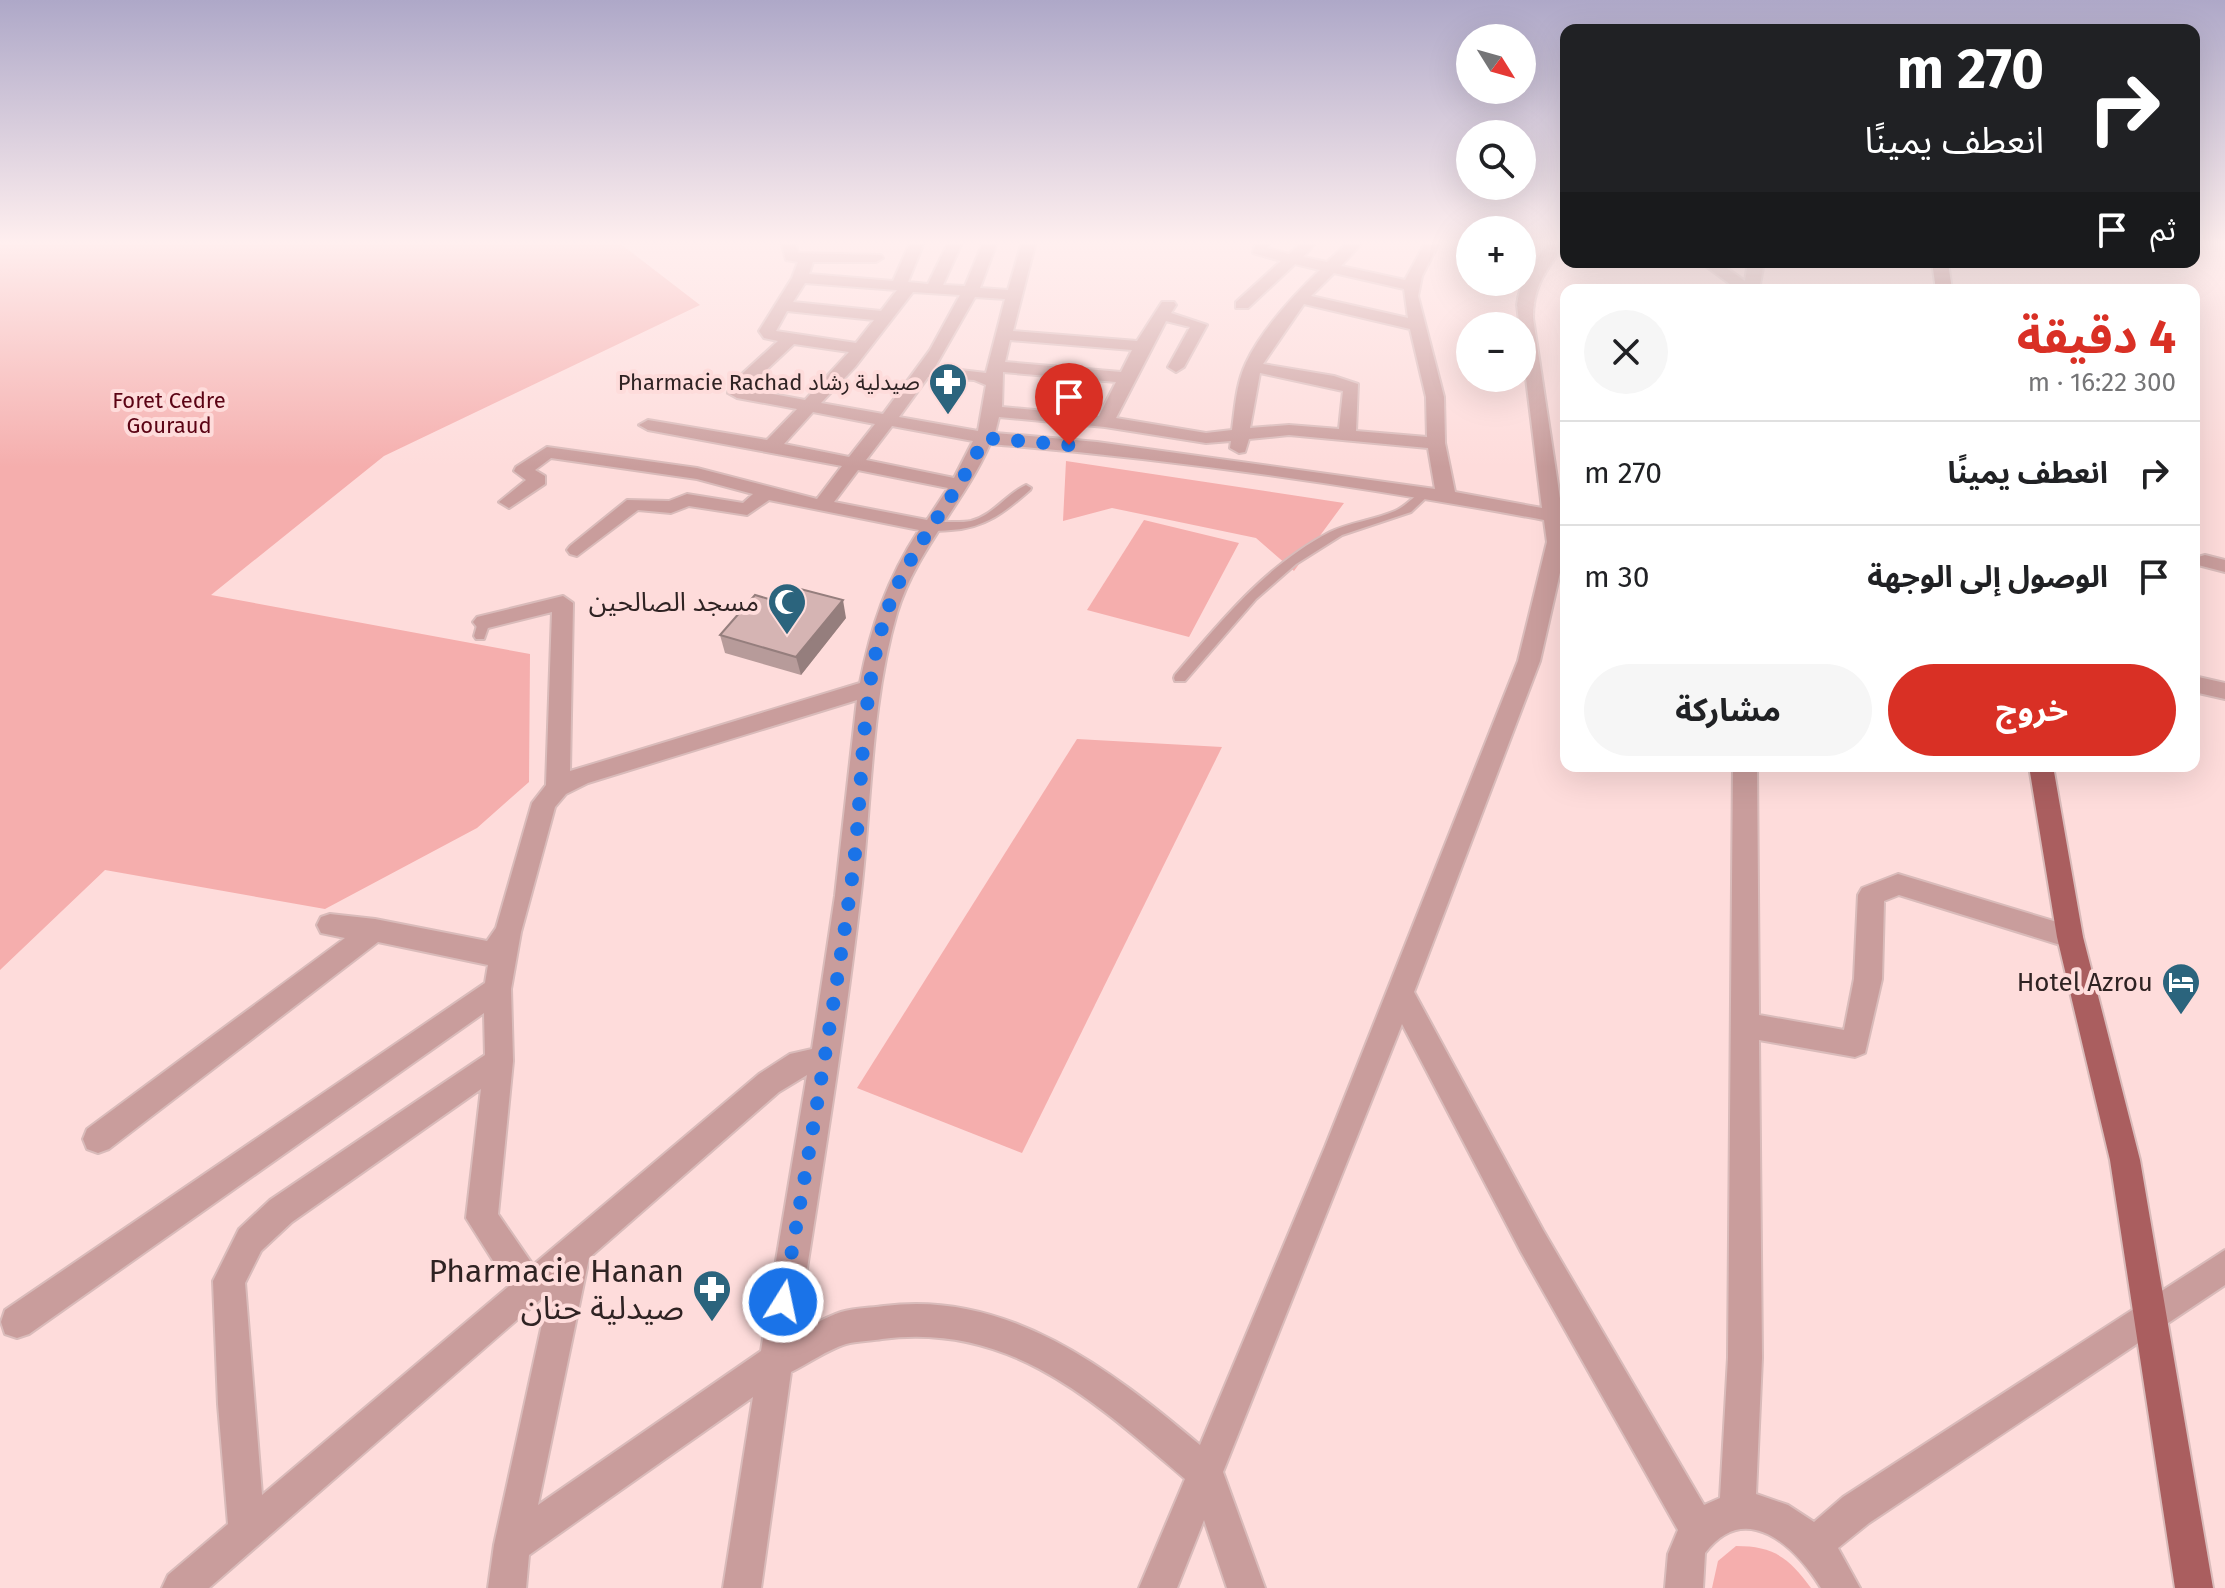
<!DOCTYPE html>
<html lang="ar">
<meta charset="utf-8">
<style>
body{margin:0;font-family:"Fira Sans","Noto Sans Arabic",sans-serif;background:#f6f6f6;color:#202124;direction:rtl;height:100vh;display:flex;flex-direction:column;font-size:30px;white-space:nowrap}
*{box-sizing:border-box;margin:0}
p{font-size:26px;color:#757577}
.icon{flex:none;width:44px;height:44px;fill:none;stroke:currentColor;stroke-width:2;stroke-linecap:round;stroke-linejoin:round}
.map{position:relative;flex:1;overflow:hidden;direction:ltr}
.side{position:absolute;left:1560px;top:284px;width:640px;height:488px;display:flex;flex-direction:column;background:#fff;border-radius:16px;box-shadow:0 8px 32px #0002;direction:rtl}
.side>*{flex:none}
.top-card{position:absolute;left:1560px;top:24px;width:640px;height:244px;border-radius:16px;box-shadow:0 8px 32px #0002;direction:rtl;background:#202124;color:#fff;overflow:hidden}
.needle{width:52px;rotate:127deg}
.controls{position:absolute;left:1456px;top:24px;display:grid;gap:16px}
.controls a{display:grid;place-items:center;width:80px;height:80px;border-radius:50%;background:#fff;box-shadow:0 8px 32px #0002;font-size:40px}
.pin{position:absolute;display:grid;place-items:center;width:68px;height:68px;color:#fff;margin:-82px -34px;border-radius:50% 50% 50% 0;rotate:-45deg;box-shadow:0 0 8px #0007}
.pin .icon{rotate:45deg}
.me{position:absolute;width:88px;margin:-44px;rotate:10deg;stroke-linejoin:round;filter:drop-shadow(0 0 6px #0008)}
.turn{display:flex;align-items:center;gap:28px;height:168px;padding:0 24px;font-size:36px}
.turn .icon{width:104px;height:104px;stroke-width:2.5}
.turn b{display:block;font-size:56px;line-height:68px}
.then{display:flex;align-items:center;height:76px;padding:0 24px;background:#0003;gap:16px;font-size:30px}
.round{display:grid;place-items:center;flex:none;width:84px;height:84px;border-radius:42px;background:#f6f6f6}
.overview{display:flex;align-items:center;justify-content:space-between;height:136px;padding:0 24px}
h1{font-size:48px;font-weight:700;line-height:60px;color:#d93025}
.action{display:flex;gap:16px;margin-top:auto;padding:16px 24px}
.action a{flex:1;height:92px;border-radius:48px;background:#d93025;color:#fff;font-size:32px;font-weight:700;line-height:92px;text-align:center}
.action a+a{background:#f6f6f6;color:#202124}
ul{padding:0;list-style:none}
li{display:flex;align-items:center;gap:24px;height:104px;padding:0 24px;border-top:2px solid #e0e0e0}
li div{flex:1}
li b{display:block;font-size:30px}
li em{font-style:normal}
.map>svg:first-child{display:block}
.green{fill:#f5aead}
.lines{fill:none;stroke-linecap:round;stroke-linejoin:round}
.lane-casing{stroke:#d9bbba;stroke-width:4}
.street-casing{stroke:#d9bbba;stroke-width:4}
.primary-casing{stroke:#d9bbba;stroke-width:4}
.lane{fill:#c99d9c;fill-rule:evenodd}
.street{fill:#c99d9c;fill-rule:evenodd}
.primary{fill:#aa5e5f;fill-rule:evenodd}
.wall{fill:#b79b9a}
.shaded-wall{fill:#957e7d}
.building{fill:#d5b4b3;stroke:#957e7d;stroke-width:2}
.route{stroke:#1a73e8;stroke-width:14;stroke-dasharray:0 25.2}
.labels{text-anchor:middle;stroke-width:8;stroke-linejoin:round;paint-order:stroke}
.far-poi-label{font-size:22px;fill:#2f2323;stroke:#fedcdb;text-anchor:end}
.far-park-label{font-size:22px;fill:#5b0314;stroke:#fedcdb}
.poi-label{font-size:26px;fill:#2f2323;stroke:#fedcdb;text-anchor:end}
.near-poi-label{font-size:32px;fill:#2f2323;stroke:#fedcdb;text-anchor:end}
</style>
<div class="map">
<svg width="2225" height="1588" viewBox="0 0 2225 1588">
<rect width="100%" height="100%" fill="#fedcdb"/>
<g class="green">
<polygon points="0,245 622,245 700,305 384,456 211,595 530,654 529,782 477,828 325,909 105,870 0,970"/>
<polygon points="1066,461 1344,503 1294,571 1256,538 1112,508 1063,521"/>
<polygon points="1144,520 1239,543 1189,637 1087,610"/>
<polygon points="1077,739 1222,747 1022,1153 857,1088"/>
<path d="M1736,1546C1774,1546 1789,1558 1811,1588H1712L1718,1561Z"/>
</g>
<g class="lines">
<g class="lane-casing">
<g id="lane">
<path d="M1026,485L1031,488L1030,490C1005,512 985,528 951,530C942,531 933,532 926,527C938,519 957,524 971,521C994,515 1006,494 1026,485Z"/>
<path d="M1425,490L1431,493L1411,512L1342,535L1296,564L1256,599L1185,681H1175L1174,678L1175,675C1221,621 1266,565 1330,532C1351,522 1374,520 1395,511C1407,506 1414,495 1425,490Z"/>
<polygon points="484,618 490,622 484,639 476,639 474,636 478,622"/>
</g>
</g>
<g class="street-casing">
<g id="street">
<path d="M782,245H796L798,253L881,255L883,258L876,262H813L809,274L893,281L909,245H923L908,282L928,284L947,245H961L943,285L965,286L982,245H996L980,288L1008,290L1021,245H1035L1013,331L1137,341L1162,302H1174L1176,305L1171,313L1207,325L1184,367L1176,372L1168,367L1190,327L1166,321L1116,418L1206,433L1232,430C1235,408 1236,384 1246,363C1262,329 1293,296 1320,270L1295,264L1248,308H1236V302L1281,261L1253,253L1255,245H1269L1267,248L1289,254L1299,245H1314L1303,257L1327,262L1345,245H1360L1341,266L1405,280L1424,245H1438L1422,276L1418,296L1444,397L1445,443L1455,492L1542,508L1517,305C1520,280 1532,262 1549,245H1564C1547,270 1533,284 1533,318L1562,512H1566V546L1540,661L1414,992L1543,1230L1704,1505L1720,1498L1728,1358L1733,766H1757L1759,1015L1844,1030L1854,979L1858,895L1862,888L1898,874L2070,926L2079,929L2083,937L2079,945L2070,948L1899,895L1884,901L1882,979L1865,1053L1855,1057L1759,1040L1762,1358L1756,1494L1788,1505L1814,1522L1843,1497L2225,1250V1285L1869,1523L1838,1548L1860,1588H1821C1795,1546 1746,1499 1705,1553L1703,1588H1665L1668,1554L1678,1530L1521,1252L1402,1024L1223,1472L1265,1588H1227L1204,1520L1177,1588H1139L1185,1479C1094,1401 1010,1322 882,1339C870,1341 857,1341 846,1344C827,1350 809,1363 791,1372L761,1588H723L753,1397L529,1555L526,1588H488L494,1545L549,1292L209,1588H162L168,1575L228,1524L218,1404L213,1281L239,1229L270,1200L485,1055L484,1013L29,1334L17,1338L5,1334L1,1322L5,1310L485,983L488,965L378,942L109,1149L98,1153L87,1149L83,1139L87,1129L345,938L321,933L317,925L321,917L330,914L375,919L487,941L496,928L532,803L546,785L552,612L484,629L477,627L473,622L477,617L563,596L573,603L570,771L860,683C871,626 887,579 919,530L769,500L747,515L689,506L671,513L638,510L577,556L570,554L567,550L570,546L627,500L669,501L687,494L743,503L753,494L697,479L551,458L535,470L545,476V484L509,508L499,502L526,480L514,471L516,467L547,447L697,468L817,499L842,466L648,430L639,425L648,420L767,440L797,409L737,398L728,393L731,384L778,341L764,338L759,331L792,278L798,262L786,260ZM1334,273L1404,289L1408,318L1311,296ZM805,283L897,290L881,311L793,302ZM913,292L960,295L930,350L883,414L821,403L855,367ZM975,297L1005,299L986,373L935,367ZM1304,304L1410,329L1426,397L1427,437L1356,431L1358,384L1334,376L1263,364ZM787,311L874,320L856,343L776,331ZM1010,340L1132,350L1121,372L1005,362ZM794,344L849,352L805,400L746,389ZM1003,372L1116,382L1099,416L1002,407ZM1260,373L1343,391L1339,429L1289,425L1250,428ZM928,377L974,380L986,385L978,431L899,417ZM813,412L875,424L849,457L784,444ZM999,417L1105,427L1206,443L1231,441L1230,448L1239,453L1245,452L1249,439L1289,435L1428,448L1435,489L1097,442L995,433ZM892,426L973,441L954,478L866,460ZM990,444C1176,459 1361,486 1544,520L1547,542L1518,661L1325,1147L1200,1445C1110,1369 1008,1290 884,1306C870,1308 854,1308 841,1312C826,1317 811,1326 797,1333C819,1189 843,1046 860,901C872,805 870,706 897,613C916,550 964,503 990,444ZM858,470L948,488L927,520L834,502ZM857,700L835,896L812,1049L790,1054L759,1074L533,1265L498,1214L513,1061L511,989L521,932L555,807L566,794L588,783ZM807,1075L761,1351L538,1505L589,1258L779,1092ZM481,1089L466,1218L509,1286L262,1495L245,1283L261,1251L292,1222Z"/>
<polygon points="1700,262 1718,262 1745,281 1748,262 1764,262 1759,290 1738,290"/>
<polygon points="2205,555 2225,560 2225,572 2198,565 2195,561 2198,557"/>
<polygon points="2194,676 2225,683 2225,699 2194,692"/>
</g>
</g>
<g class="primary-casing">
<g id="primary">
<polygon points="1932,262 1948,262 1952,290 1936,290"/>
<polygon points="2029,766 2053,766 2083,937 2140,1160 2213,1588 2175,1588 2110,1160 2057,937"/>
</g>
</g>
<use href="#lane" class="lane"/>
<use href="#street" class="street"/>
<use href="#primary" class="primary"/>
</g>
<polygon class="wall" points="846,618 801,675 725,653 720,635"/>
<polygon class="shaded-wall" points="843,600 846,618 801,675 796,657"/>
<polygon class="building" points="785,585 843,600 796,657 720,635 755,595 772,600"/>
<linearGradient id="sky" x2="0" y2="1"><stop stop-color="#aea8c8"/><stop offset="0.52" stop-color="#ffefef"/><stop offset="1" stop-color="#ffefef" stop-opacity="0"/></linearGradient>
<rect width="2225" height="467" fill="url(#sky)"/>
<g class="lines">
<path class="route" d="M783,1302C808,1159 833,1015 853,871C864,784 859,690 889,606C911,545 958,497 984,438L1069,445"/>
</g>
<defs>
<g id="pharmacy-pin" transform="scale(2)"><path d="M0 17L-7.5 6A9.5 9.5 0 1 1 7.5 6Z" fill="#2b647d" stroke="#fedcdb"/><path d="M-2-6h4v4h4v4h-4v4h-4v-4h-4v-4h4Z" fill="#fff"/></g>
<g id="mosque-pin" transform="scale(2)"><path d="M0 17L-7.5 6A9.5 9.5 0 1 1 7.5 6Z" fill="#2b647d" stroke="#fedcdb"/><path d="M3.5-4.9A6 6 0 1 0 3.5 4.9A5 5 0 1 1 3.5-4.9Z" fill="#fff"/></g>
<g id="hotel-pin" transform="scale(2)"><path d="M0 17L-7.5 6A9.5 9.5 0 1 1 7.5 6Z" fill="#2b647d" stroke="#fedcdb"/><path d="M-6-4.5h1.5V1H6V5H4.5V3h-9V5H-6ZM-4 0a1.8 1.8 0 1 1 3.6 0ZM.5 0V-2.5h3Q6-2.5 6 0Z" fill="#fff"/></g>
</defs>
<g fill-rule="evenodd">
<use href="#pharmacy-pin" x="948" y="382"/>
<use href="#mosque-pin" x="787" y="602"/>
<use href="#hotel-pin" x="2181" y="982"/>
<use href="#pharmacy-pin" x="712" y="1289"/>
</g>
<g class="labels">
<g class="far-poi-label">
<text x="920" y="390">Pharmacie Rachad صيدلية رشاد</text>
</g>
<g class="far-park-label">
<text x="169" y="408">Foret Cedre<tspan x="169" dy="25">Gouraud</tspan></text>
</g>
<g class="poi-label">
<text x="759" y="611">مسجد الصالحين</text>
<text x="2153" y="991">Hotel Azrou</text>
</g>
<g class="near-poi-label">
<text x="684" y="1282">Pharmacie Hanan<tspan x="684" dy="37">صيدلية حنان</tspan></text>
</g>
</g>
</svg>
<div class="controls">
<a><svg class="needle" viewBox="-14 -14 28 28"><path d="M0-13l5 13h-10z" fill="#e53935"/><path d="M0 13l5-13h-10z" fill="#757577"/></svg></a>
<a><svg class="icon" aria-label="search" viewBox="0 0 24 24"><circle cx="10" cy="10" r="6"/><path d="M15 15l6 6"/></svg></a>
<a>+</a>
<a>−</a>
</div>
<div class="pin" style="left:1069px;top:445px;background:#d93025"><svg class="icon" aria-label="arrive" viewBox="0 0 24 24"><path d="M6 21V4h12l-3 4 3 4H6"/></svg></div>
<svg class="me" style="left:783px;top:1302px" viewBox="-20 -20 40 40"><circle r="17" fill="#1a73e8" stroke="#fff" stroke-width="3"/><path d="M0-11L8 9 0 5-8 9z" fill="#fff"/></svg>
<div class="top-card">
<div class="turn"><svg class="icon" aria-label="right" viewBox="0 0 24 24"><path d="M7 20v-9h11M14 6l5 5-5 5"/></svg><div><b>270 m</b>انعطف يمينًا</div></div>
<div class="then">ثم<svg class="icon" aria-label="arrive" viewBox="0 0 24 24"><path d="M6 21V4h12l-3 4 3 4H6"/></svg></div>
</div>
<section class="side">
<div class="overview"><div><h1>4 دقيقة</h1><p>300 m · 16:22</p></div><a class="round"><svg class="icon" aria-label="close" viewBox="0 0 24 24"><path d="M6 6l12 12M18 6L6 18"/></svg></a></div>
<ul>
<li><svg class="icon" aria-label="right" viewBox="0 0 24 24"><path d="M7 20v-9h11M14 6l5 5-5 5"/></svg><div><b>انعطف يمينًا</b></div><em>270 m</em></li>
<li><svg class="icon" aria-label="arrive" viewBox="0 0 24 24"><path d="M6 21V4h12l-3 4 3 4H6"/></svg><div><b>الوصول إلى الوجهة</b></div><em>30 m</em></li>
</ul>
<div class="action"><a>خروج</a><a>مشاركة</a></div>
</section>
</div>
